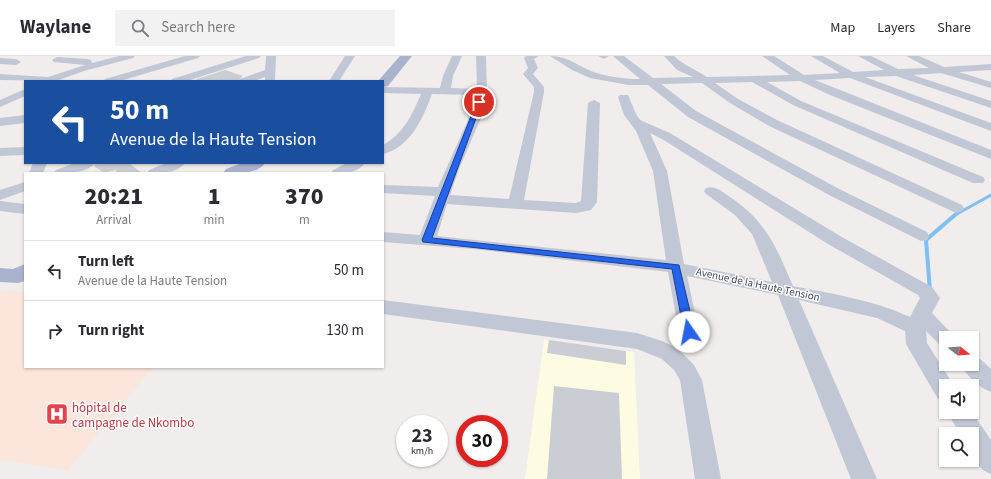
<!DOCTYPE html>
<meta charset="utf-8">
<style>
body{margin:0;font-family:"Source Sans 3",sans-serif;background:#f2f2f3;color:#2b2b33;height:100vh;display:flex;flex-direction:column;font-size:15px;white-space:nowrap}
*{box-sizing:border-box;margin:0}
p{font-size:13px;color:#7c7c81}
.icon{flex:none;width:22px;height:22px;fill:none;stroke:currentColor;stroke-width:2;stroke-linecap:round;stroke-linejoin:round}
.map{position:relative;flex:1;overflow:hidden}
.drawer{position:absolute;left:24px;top:116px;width:360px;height:196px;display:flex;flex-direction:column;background:#fff;border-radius:0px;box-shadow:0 1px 3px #0004}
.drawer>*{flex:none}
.hud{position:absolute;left:24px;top:24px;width:360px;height:84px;border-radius:0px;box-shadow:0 1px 3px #0004;background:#1a4fa0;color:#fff;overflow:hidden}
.needle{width:26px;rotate:107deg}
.controls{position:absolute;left:939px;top:275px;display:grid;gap:8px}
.controls a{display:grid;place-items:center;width:40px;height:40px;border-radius:0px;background:#fff;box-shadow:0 1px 3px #0004;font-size:20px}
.speed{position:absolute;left:396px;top:359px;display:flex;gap:8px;font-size:20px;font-weight:700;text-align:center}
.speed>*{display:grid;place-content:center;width:52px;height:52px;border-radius:50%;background:#fff;box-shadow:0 1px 3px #0004;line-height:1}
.speed small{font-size:10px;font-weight:400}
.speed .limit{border:6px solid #d22;background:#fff;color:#111}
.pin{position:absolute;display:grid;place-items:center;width:34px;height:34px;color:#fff;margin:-17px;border:2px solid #fff;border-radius:50%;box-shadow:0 1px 4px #0007}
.me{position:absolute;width:44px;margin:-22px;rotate:348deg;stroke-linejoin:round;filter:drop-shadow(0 0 3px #0008)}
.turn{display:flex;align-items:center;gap:14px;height:84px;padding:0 20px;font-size:18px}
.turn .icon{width:52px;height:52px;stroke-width:2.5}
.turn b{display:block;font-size:28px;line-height:34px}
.eta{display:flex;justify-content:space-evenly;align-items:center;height:68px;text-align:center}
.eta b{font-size:24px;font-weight:800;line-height:28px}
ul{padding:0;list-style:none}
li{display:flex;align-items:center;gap:12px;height:60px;padding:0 20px;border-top:1px solid #e1e1e2}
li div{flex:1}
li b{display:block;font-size:15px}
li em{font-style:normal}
header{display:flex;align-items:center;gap:24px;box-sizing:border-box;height:56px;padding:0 20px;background:#fff;border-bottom:1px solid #e1e1e2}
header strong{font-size:19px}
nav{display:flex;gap:22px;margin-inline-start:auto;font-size:14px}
.search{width:280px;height:36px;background:#f2f2f3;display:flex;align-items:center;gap:10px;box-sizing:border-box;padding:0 14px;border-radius:0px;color:#7c7c81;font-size:15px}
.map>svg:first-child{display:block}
.commercial{fill:#fdfce3}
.medical{fill:#fce5da}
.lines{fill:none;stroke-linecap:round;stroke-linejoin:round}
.stream-far1{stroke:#80bff2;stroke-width:3}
.stream{stroke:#80bff2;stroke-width:4}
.building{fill:#cbcdd5}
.minor{fill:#c2c7d5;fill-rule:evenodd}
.major{fill:#aab3ce;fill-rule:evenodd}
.route{fill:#2563eb;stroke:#184099}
.labels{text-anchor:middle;stroke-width:3;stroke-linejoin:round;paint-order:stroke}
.street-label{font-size:11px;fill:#444a5b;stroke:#fff}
.near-health-label{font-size:13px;fill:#be3a42;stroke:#fff;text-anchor:start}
</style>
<header>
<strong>Waylane</strong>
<div class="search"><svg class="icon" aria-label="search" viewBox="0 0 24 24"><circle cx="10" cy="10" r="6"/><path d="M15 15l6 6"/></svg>Search here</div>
<nav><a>Map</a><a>Layers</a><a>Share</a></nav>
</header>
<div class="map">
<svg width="991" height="423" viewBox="0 0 991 423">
<rect width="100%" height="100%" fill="#f0edec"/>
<polygon class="commercial" points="544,284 634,296 640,423 525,423"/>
<polygon class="medical" points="0,235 25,236 25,311 153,311 68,414 0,404"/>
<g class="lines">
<polyline class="stream-far1" points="955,159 991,139"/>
<polyline class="stream" points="930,235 926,184 956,158"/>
</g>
<g class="building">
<polygon points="225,14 243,20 238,25 197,25 197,23"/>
<polygon points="96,107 131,107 131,109 142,117 119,117 115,114 104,117 94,110"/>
<polygon points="549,284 626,295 626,309 547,297"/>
<polygon points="554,330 619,337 622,423 547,423"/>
</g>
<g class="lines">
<g class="minor">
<polygon points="119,0 135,0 133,2 84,15 56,25 0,24 0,18 48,21 85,9 54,6 52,4 57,1 88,3 91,4 92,7"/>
<polygon points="185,0 200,0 198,2 120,25 104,25 105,23"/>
<polygon points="246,0 261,0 259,2 187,25 171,25 172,23"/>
<polygon points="266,0 276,0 275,25 265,25 265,21 254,25 239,25 240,23 265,14"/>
<polygon points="345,0 355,0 339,25 329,25"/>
<path d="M452,0H462L453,20L451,32L477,33L476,0H486L487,36L483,57L459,113L450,139L509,143L534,36V31L523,18L528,12L524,2L526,0H539L534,3L538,12L533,18L544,31V36L524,144L576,147L581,145L588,47L594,44L600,47L597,146L591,154L576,157L447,148L437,180L666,204L653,115L636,75L624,59L618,41L620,39H628L636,58L640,64L670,77L840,180L932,231L940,242L932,257L956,282H946V291L939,288L926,275L927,287L954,330H946V345L938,343L906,288L905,275L877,262L799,244L877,423H851L778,239L687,220L699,276L696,281L689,283L682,281L679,276L668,216L474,193L383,186V176L420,179L435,140L383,137V129L438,131L471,57L476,39L432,38C423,62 411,91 383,98V89C404,77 412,59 421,38L383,37V31L440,32L443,20ZM650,77L662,83L828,188L918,239L920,242L910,261C873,244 833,238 793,230C776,191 767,166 730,141C722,136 716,129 706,132L704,135L706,138L735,159L752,178L772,226L684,208L667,115Z"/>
<path d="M550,0C570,0 579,12 597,17C610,21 626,23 640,23L613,0H624L653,22L693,21L677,14L664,0H674C685,10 695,13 707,21L790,19L762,0H774L804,19L840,17L811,0H823L853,16L884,14L858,0H871L898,13L929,12L906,0H919L944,11L991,8V14L959,16L991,26V32L941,17L913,19L991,45V52L896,20L865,21L991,67V75L850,22L815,24L991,94V103L830,39L800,25L767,26L801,45L983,121L985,124L983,127H973L793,49L752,26L715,27L738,43L777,64L962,149L964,152L962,155L956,157L769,70L730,47L702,27L661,28L696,55L841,134L927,176L929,180L927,184L921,185L831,140L688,61L648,29H628L590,22L572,14Z"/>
<polygon points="598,0 609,0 604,3"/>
<polygon points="0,2 16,3 21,6 16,9 0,8"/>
<polygon points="25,33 25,40 0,51 0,44"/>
<polygon points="25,59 25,67 0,70 0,62"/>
<polygon points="25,91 25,99 0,100 0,92"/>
<polygon points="33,107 47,107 43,117 29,117"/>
<path d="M75,107H95C87,118 66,117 54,117L56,114Z"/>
<path d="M166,107H185C177,118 159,117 147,117L149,114Z"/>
<path d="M347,107H365C357,118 343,117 331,117L333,114Z"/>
<polygon points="25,126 25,135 0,144 0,134"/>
<polygon points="0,145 25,148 25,158 0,155"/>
<polygon points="383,244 637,277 662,285 677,292 694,309 702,324 721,423 695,423 680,324 674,314 662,303 637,293 383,258"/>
<path d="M972,300L979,302L991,313V336C979,332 966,319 960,308H972Z"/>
<path d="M947,356H972L991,384V418C972,411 972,396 972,378H960Z"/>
</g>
<g class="major">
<polygon points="400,0 412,0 388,30 383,31 383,25 378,25"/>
<path d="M242,107H265C257,119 237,117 223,117L226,113Z"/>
<polygon points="25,208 25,225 18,227 0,226 0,212 13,213"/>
</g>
</g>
<polygon class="route" points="477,45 482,46 432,182 679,209 695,276 693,278 686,278 684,276 672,213 423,186 422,184"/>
<defs>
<g id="hospital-square" transform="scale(1.15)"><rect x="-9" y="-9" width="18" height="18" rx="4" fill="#e0444e" stroke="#fff"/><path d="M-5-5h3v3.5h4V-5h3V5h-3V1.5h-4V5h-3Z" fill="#fff"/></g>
</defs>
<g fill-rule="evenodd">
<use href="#hospital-square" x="57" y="358"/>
</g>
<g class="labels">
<g class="street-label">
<text transform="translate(758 228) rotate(12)" y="4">Avenue de la Haute Tension</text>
</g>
<g class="near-health-label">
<text x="72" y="356">hôpital de<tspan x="72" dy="15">campagne de Nkombo</tspan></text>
</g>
</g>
</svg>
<div class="controls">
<a><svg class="needle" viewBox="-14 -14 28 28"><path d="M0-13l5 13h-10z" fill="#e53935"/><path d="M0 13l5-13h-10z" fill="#7c7c81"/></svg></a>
<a><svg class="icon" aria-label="sound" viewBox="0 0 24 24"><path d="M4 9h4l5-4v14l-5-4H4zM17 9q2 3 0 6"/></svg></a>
<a><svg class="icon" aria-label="search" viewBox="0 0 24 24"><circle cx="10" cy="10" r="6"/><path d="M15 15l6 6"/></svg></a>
</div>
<div class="speed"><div>23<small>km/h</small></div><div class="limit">30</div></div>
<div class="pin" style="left:479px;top:46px;background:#d93025"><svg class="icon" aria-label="arrive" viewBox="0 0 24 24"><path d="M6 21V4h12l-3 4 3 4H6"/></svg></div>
<svg class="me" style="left:689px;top:276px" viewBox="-20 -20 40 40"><circle r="19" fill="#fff"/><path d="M0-13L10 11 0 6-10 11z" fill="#2563eb"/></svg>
<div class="hud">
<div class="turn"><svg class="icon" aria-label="left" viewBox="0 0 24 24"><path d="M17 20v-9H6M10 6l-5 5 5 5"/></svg><div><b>50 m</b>Avenue de la Haute Tension</div></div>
</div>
<section class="drawer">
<div class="eta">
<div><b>20:21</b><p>Arrival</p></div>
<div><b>1</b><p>min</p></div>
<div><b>370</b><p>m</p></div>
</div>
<ul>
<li><svg class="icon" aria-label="left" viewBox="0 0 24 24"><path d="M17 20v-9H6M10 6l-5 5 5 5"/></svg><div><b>Turn left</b><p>Avenue de la Haute Tension</p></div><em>50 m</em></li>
<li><svg class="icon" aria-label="right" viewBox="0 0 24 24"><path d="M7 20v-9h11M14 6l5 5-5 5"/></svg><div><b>Turn right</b></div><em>130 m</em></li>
</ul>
</section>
</div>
